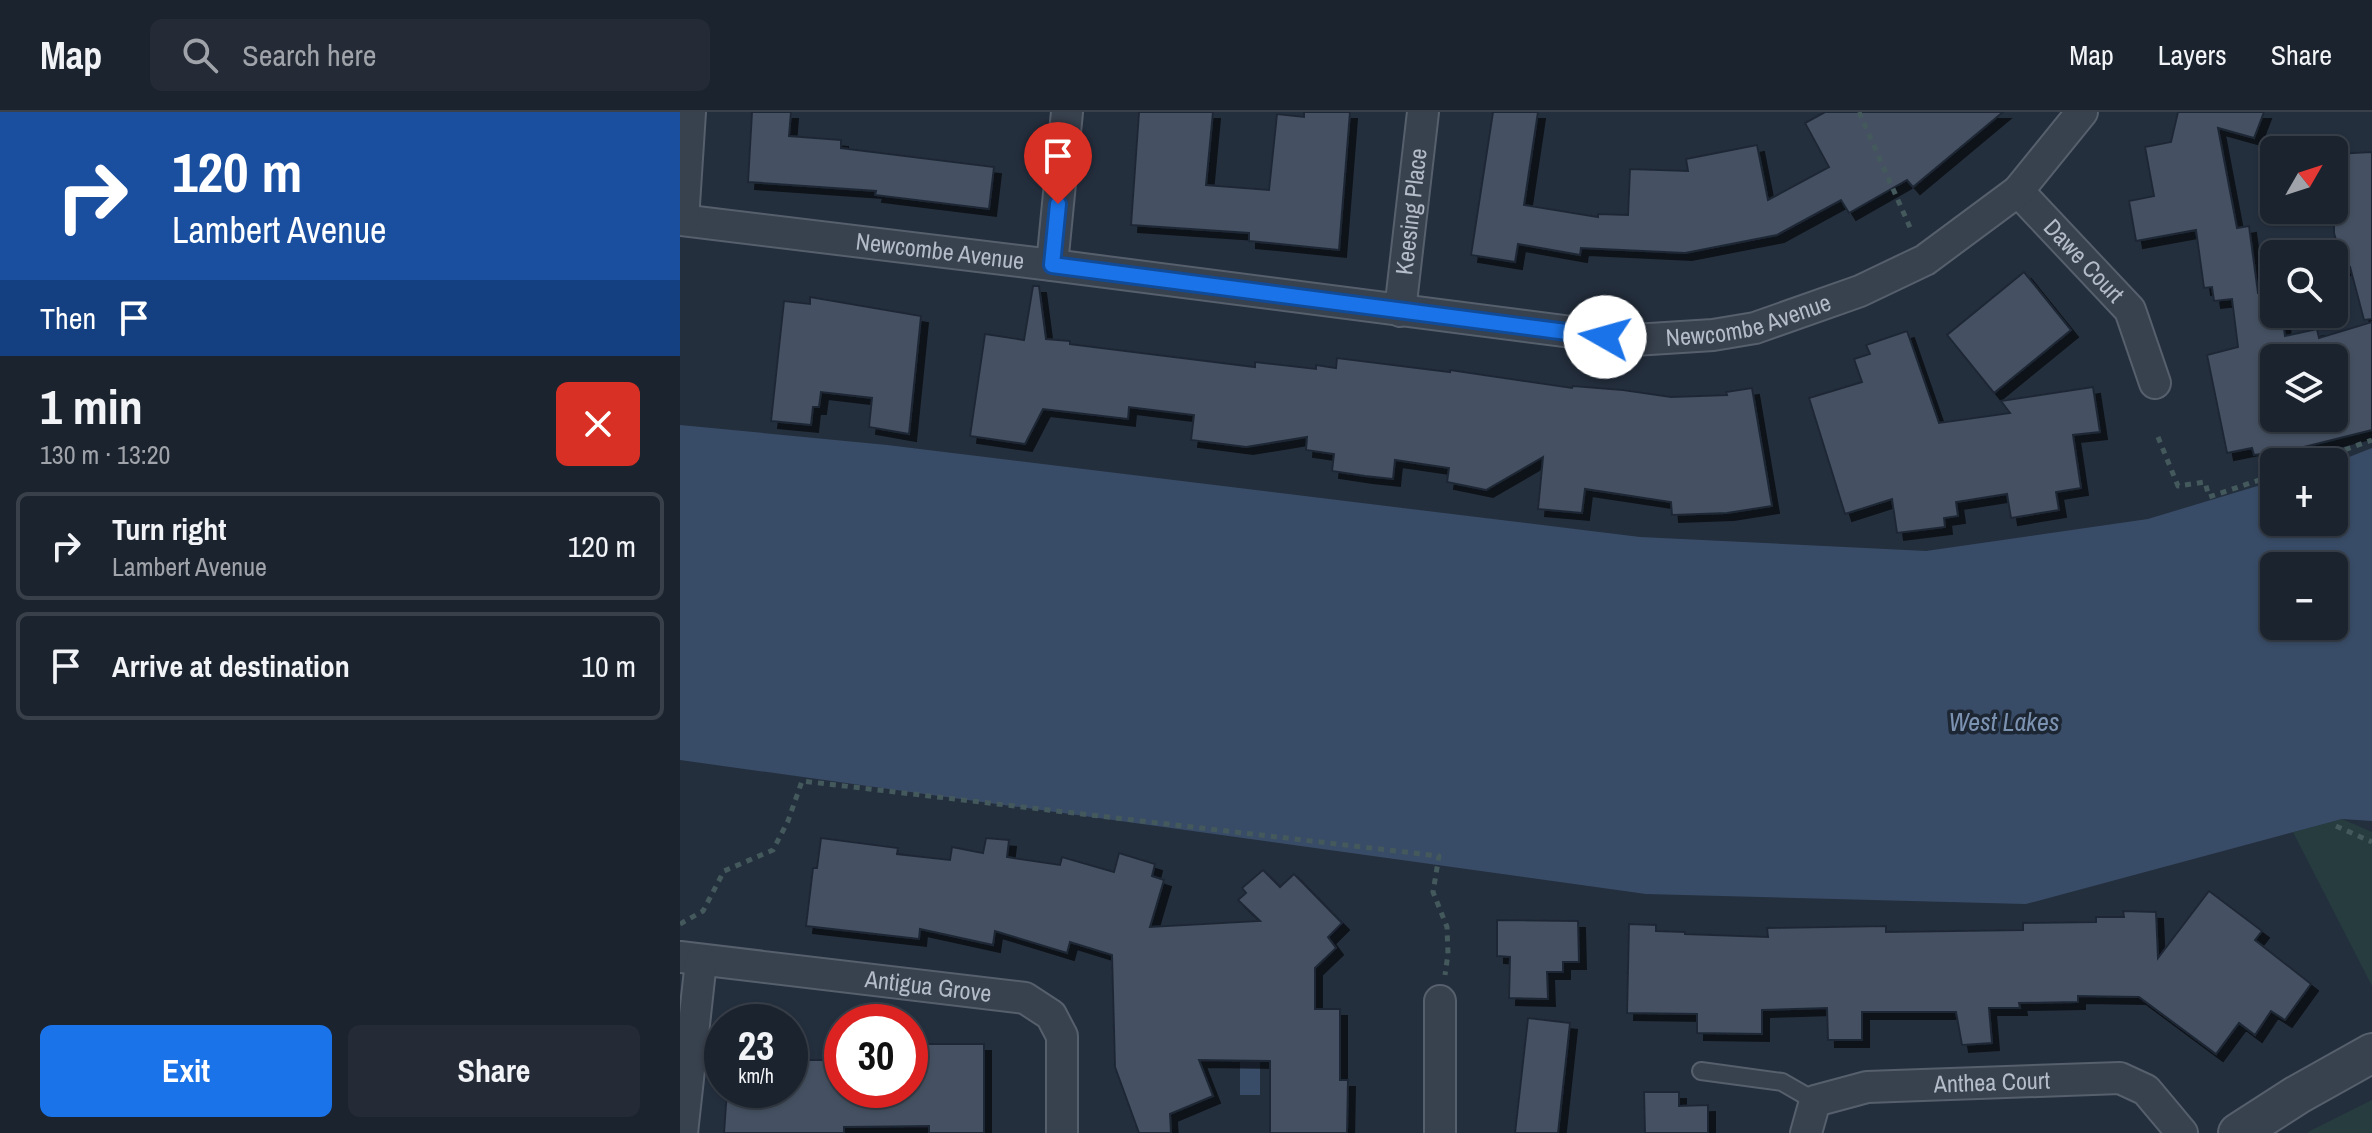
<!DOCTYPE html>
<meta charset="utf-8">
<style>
body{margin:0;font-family:"Archivo Narrow",sans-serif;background:#242b36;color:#f1f3f6;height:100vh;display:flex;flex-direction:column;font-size:30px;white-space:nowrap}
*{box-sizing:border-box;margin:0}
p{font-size:26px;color:#a0a4aa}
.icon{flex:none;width:44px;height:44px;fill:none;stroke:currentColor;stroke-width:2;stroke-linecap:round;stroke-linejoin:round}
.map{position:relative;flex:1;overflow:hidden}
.side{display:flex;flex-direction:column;background:#1b232e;width:680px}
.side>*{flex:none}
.hud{background:#1a4fa0;color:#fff;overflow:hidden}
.needle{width:52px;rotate:51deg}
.buttons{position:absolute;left:1580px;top:24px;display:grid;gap:16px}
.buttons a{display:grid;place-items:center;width:88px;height:88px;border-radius:12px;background:#1b232e;box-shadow:0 2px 6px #0004,0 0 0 2px #39404a;font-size:40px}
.speed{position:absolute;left:24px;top:892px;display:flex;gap:16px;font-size:40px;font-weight:700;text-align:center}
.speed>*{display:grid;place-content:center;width:104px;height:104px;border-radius:50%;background:#1b232e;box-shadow:0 2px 6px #0004,0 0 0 2px #39404a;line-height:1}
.speed small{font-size:20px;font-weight:400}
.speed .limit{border:12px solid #d22;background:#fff;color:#111}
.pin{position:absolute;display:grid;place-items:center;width:68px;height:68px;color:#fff;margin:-82px -34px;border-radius:50% 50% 50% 0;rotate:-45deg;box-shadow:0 0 8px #0007}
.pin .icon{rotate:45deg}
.me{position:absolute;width:88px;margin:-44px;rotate:277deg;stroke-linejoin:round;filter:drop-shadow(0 0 6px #0008)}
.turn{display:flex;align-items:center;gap:28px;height:168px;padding:0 40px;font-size:36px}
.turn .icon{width:104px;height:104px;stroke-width:2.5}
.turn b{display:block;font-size:56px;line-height:68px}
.then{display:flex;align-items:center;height:76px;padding:0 40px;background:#0003;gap:16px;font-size:30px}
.round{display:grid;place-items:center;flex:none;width:84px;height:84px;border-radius:12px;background:#242b36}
.head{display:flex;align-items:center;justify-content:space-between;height:136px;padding:0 40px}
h1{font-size:48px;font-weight:800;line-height:60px}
.button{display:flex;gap:16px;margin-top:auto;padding:16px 40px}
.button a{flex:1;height:92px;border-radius:12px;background:#1a73e8;color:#fff;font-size:32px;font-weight:800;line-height:92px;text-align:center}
.button a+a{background:#242b36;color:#f1f3f6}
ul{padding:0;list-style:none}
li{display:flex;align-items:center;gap:24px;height:108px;margin:0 16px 12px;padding:0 24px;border:4px solid #39404a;border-radius:12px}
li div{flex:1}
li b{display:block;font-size:30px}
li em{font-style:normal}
header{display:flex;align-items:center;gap:48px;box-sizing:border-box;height:112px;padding:0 40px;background:#1b232e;border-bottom:2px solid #39404a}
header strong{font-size:38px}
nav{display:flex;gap:44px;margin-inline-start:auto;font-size:28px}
.search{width:560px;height:72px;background:#242b36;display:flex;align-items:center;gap:20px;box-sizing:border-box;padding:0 28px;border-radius:12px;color:#a0a4aa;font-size:30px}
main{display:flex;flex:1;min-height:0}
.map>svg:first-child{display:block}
.green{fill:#263c3f}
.water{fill:#394c67;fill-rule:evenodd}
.building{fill:#455162;stroke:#1f2835;stroke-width:2;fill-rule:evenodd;filter:url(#shadow)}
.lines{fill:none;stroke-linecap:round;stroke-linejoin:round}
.service-casing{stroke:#565f6c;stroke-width:20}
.minor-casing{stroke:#565f6c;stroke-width:34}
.tertiary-casing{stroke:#565f6c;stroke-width:42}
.path{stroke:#44595c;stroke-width:5;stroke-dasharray:6 6;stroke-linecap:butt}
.service{stroke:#38414e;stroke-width:16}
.minor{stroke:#38414e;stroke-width:30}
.tertiary{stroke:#38414e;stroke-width:38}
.route-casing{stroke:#114b97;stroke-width:20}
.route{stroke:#1a73e8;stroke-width:14}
.labels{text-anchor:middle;stroke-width:7;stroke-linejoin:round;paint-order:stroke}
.street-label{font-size:24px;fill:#b4bcc9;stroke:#1d2633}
.water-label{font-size:26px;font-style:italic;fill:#7c92b1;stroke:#1d2633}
</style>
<header>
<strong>Map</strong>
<div class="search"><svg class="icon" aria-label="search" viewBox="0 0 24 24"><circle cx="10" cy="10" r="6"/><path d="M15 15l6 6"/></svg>Search here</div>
<nav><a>Map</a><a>Layers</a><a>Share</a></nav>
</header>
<main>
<section class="side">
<div class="hud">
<div class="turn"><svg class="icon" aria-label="right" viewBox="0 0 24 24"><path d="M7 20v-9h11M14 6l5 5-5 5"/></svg><div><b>120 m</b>Lambert Avenue</div></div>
<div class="then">Then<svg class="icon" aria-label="arrive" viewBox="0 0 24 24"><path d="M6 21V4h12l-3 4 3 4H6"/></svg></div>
</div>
<div class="head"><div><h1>1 min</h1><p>130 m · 13:20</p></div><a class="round" style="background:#d93025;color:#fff"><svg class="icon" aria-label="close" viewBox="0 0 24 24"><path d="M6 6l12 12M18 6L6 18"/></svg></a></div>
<ul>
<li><svg class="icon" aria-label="right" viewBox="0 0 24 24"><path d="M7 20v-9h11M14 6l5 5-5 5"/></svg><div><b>Turn right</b><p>Lambert Avenue</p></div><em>120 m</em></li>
<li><svg class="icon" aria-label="arrive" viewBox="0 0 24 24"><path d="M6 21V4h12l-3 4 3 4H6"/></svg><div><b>Arrive at destination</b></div><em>10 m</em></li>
</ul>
<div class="button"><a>Exit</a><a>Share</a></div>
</section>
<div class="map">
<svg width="1692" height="1021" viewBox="0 0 1692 1021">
<defs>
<filter id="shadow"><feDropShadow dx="7" dy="7" stdDeviation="0" flood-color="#0009"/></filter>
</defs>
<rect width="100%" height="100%" fill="#242f3e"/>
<g class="green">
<polygon points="1662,707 1692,720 1692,874 1613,720"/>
<polygon points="1692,988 1692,1021 1627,1021 1632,1018"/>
</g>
<g class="water">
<path d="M0,313L207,333L960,425L1246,439L1468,407L1594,369V410H1654V351L1692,336V709L1662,707L1346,792L966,782L0,648ZM1594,454H1654V514H1594Z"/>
<rect x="560" y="950" width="20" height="33"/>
</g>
<g class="building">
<polygon points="72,0 111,0 109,24 161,28 161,36 314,55 309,97 195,83 196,79 68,70"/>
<polygon points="459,0 533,0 526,73 589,78 597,2 624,5 624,0 670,0 659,138 569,129 569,121 451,113"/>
<polygon points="813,0 858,0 844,93 918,105 918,102 948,103 950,57 1008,59 1006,47 1077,33 1088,88 1149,55 1125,11 1145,0 1323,0 1233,75 1227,68 1169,101 1161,88 1097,123 1005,141 901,136 900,143 838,132 835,150 791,143"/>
<path d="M1498,0H1584L1574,26L1538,16L1557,116L1569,114L1578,181L1594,179V202H1602L1605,224L1637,217L1639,226L1692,210V318L1620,336L1574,343L1572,336L1547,341L1527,243L1558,235L1552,187L1534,189L1532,175L1524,176L1516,118L1456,129L1449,89L1474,84L1465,35L1491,30ZM1588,246H1654V306H1594V276Z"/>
<polygon points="1692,40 1692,207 1684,208 1670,155 1664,156 1654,121 1654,42"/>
<polygon points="1344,160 1391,218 1314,281 1267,223"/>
<polygon points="353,174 359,174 366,227 390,229 390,232 575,255 575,250 636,257 636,253 656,256 657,246 770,260 770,258 892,276 893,274 943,278 991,285 1047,283 1046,280 1072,276 1092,394 1047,401 992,403 991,390 905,377 902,401 858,397 863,345 806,378 767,370 769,356 715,348 713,367 685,364 652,359 654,342 626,338 627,325 566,335 511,328 514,303 449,295 448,307 363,297 345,332 290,324 305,222 344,228"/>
<polygon points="130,185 241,204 229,322 189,315 192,286 141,280 139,295 133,295 131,313 91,309 104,189 130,192"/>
<polygon points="1227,219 1259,311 1330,301 1321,289 1413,275 1420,320 1393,323 1401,376 1376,380 1379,398 1331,406 1327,382 1276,390 1278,404 1264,406 1265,415 1217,421 1212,387 1165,402 1129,286 1182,270 1174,247 1190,242 1186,233"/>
<polygon points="141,726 218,736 217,742 270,748 272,735 303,741 306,726 329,728 327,745 380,753 382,745 434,760 439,741 475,752 472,764 484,768 470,815 580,809 558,788 566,781 562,776 583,758 600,775 614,762 662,811 648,825 656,836 635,856 635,897 660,897 660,968 668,968 667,1021 590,1021 590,949 519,948 533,984 490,1002 491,1021 459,1021 435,955 432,843 390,830 387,841 315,819 313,833 240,817 239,827 126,814 133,756 137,756"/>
<polygon points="1529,779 1582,819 1575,828 1631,872 1605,908 1591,899 1575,923 1559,911 1536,942 1459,885 1398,884 1398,890 1339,891 1340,896 1309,896 1312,931 1282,933 1276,900 1182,900 1182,928 1148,928 1147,896 1082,898 1082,922 1017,921 1017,902 947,901 949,812 976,813 976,819 1005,820 1005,822 1088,825 1087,816 1206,814 1206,820 1343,818 1343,811 1416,810 1416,805 1444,805 1443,799 1476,800 1478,846"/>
<polygon points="817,808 898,809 899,850 883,850 883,860 867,860 868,887 829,886 830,845 817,844"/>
<polygon points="848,906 890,911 878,1021 835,1021"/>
<polygon points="230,932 304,932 304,1021 249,1021 249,1014 164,1015 164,1021 44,1021 47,978 110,978 110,948 162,948 162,978 230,978"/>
<polygon points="964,980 999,980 999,994 1028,993 1028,1021 965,1021"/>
</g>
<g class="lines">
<g class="service-casing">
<polyline id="service" points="1021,959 1102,970 1135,989"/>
</g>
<g class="minor-casing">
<g id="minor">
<path id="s1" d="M1338,79L1450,198L1475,271"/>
<path id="s2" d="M0,108L372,153L954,228L1033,223L1075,216L1180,179L1245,148L1338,79L1402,0"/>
<polyline points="3,108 10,0"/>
<polyline points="372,153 387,0"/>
<path id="s3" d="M720,199L743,0"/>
<path id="s4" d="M0,845L345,886L371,903L382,924V1021"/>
<polyline points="2,1021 21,849"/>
<polyline points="760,1021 760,889"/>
<path id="s5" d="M1126,1021L1135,989L1187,975L1440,966L1466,978L1502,1021"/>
</g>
</g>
<g class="tertiary-casing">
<polyline id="tertiary" points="1558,1021 1617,983 1692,941"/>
</g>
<g class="path">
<polyline points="1179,0 1232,120"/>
<polyline points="1478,325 1498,374 1525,370 1529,385 1594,363"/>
<polyline points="1631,350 1692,328"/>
<polyline points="1656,714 1692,730"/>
<polyline points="0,812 23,799 44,759 93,738 108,709 122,669 759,744 753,780 767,815 768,842 765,863"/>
</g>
<use href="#service" class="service"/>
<use href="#minor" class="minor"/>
<use href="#tertiary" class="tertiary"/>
</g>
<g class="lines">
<g class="route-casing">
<polyline id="route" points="378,92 372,153 925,225"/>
</g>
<use href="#route" class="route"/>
</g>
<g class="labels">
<g class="street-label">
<text dy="8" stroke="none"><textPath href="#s3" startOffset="100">Keesing Place</textPath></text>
<text dy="8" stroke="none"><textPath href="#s2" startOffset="262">Newcombe Avenue</textPath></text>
<text dy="8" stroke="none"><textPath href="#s1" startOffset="96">Dawe Court</textPath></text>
<text dy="8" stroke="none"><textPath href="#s2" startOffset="1078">Newcombe Avenue</textPath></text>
<text dy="8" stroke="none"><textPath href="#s4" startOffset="250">Antigua Grove</textPath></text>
<text dy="8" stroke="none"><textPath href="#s5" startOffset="212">Anthea Court</textPath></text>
</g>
<g class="water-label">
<text x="1324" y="619">West Lakes</text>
</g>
</g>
</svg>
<div class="buttons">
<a><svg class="needle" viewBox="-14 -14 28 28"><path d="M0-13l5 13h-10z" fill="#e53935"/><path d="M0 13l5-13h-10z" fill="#a0a4aa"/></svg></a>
<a><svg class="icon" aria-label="search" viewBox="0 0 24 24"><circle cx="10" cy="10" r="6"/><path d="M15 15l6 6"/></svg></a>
<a><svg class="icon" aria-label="layers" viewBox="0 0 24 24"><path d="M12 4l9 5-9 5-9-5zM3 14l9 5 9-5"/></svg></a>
<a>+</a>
<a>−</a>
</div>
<div class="speed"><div>23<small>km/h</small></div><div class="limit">30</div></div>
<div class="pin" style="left:378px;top:92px;background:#d93025"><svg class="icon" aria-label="arrive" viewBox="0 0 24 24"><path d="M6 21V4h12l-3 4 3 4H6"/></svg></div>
<svg class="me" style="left:925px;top:225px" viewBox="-20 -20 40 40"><circle r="19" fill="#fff"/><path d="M0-13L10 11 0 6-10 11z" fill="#1a73e8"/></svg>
</div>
</main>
